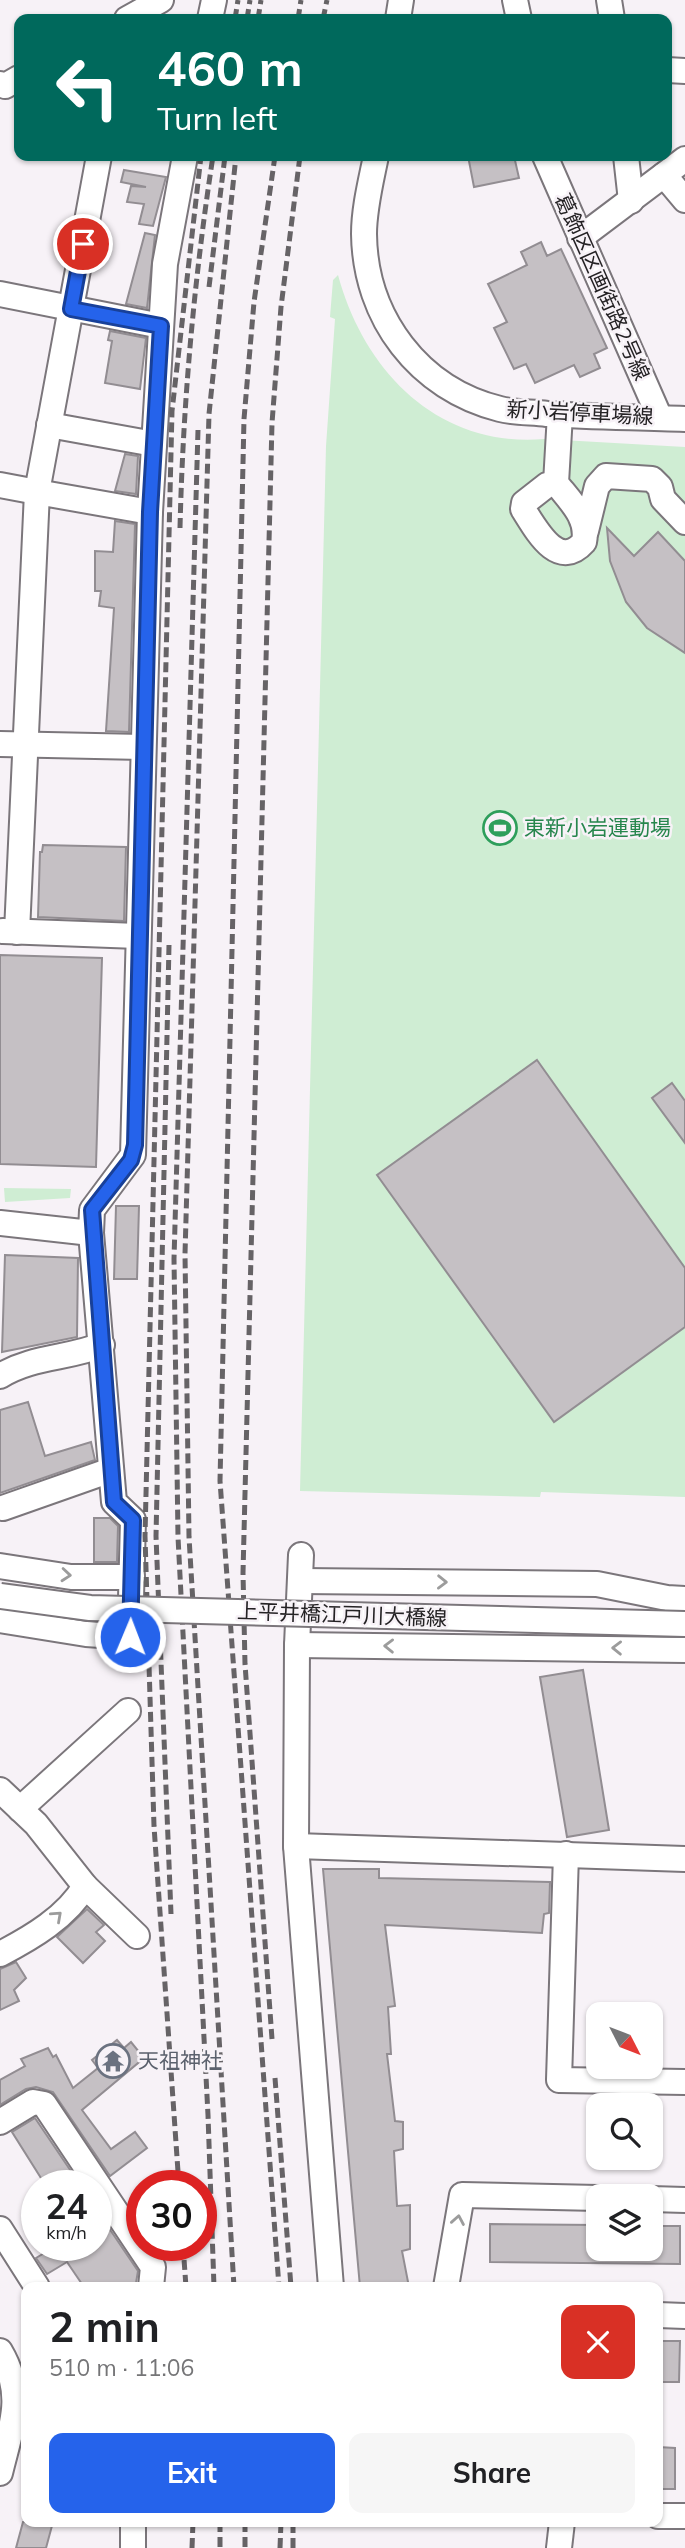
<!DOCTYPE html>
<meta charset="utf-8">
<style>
body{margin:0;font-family:Mulish,"Noto Sans JP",sans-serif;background:#f6f6f6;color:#202124;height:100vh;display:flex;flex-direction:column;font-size:26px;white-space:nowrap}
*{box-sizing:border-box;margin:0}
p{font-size:23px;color:#757577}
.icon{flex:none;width:38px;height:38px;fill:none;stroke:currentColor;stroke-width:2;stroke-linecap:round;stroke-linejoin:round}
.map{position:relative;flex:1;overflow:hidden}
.sheet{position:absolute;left:21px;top:2282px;width:642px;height:245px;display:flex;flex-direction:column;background:#fff;border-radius:14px;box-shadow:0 2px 5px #0004}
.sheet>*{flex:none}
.guide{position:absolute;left:14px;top:14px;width:658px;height:147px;border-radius:14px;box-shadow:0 2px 5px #0004;background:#00695c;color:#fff;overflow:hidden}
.needle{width:46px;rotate:132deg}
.fabs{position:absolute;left:586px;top:2002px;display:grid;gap:14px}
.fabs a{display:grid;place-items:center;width:77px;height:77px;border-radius:14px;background:#fff;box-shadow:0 2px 5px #0004;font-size:35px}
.speed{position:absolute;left:21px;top:2170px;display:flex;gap:14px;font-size:35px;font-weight:700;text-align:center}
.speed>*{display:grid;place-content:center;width:91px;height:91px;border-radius:50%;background:#fff;box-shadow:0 2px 5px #0004;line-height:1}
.speed small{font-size:18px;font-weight:400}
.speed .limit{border:10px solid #d22;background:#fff;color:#111}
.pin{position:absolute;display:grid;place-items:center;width:60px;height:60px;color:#fff;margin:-30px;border:4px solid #fff;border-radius:50%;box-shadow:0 2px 7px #0007}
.me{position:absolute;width:77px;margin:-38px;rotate:1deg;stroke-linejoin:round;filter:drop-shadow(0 0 5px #0008)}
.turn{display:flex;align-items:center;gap:24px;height:147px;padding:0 28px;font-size:32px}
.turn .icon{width:91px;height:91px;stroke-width:2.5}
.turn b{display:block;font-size:49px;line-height:60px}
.round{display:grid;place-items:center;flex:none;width:74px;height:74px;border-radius:14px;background:#f6f6f6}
.head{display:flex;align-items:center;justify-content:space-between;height:119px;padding:0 28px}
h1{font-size:42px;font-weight:700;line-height:52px}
.primary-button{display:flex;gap:14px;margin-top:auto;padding:14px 28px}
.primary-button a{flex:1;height:80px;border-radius:14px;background:#2563eb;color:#fff;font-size:28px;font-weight:700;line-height:80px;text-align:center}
.primary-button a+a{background:#f6f6f6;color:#202124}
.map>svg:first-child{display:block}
.green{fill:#cfedd3}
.building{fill:#c5c0c4;stroke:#928d92;stroke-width:2}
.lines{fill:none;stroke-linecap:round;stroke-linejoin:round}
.minor-casing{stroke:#7b767b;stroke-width:28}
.minor{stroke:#fff;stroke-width:24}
.rail{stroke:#666366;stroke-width:5;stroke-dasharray:10 5;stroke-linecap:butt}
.minor-bridge-casing{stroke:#7b767b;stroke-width:28;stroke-linecap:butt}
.minor-bridge{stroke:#fff;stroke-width:24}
.oneway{stroke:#9c9c9c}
.route-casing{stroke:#184099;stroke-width:18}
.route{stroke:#2563eb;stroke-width:12}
.labels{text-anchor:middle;stroke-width:5;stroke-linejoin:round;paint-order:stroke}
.street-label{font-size:21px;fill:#242224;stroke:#f7f2f7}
.leisure-label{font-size:21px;fill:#27864d;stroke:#f7f2f7;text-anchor:start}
.worship-label{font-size:21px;fill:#5b616d;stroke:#f7f2f7;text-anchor:start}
</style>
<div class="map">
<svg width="685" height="2548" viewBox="0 0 685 2548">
<rect width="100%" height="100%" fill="#f7f2f7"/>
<g class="green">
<path d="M338,275C364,371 438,448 544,439L685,447V1497L541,1492L540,1497L300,1491L326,446L335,319L330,317L333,280Z"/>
<polygon points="4,1188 71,1189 70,1198 5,1202"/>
</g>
<g class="building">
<polygon points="468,156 514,156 519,178 474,187"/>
<polygon points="124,170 166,177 153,226 139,224 144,204 127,202 131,186 146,187 121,182"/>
<polygon points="145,233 155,235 147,308 126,304"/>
<polygon points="541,242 547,256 561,249 607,348 594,354 600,368 580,377 574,365 535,383 526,364 514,369 494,328 507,322 488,284 527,265 521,252"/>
<polygon points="110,331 146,338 140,389 105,383 112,341 108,340"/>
<polygon points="125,454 138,456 136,494 115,491"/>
<polygon points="115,521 135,524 129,732 106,731 114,608 99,606 101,591 95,591 95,551 113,552"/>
<polygon points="607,528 634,556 658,532 685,561 685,653 647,628 626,602 610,561"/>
<polygon points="43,845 126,847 124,921 38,917 40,852 42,852"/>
<polygon points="0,955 102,958 96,1167 0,1164"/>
<polygon points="537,1060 685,1268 685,1327 554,1422 377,1175"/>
<polygon points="672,1083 685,1101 685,1143 652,1098"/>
<polygon points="116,1206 139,1206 137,1279 114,1279"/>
<polygon points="5,1255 78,1258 77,1337 2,1352"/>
<polygon points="28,1402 45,1456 91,1442 95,1460 0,1493 0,1410"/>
<polygon points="94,1518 110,1518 118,1526 117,1562 94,1562"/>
<polygon points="583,1670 609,1830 567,1837 540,1677"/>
<polygon points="323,1869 379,1869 379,1878 550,1882 549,1913 544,1914 542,1933 385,1925 395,2006 388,2007 391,2054 387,2054 395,2121 403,2122 403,2149 394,2151 397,2206 410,2205 410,2249 402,2251 409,2287 360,2287"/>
<polygon points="87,1909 104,1925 96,1932 105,1941 83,1963 57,1937"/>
<polygon points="16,1962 26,1978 14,1990 19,2001 0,2010 0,1969"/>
<polygon points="117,2040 124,2048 131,2042 144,2058 82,2110 111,2149 135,2132 147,2148 110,2176 53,2092 36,2087 26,2089 0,2105 0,2080 25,2066 21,2059 48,2048 53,2057 56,2055 73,2088 98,2068 92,2060"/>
<polygon points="35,2118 81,2186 46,2186 12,2132"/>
<polygon points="96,2209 138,2271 136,2283 130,2287 84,2287 67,2262 47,2274 36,2258 58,2245 96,2245"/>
<polygon points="490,2224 598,2225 598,2249 651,2249 651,2226 680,2226 680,2264 490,2262"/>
<polygon points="658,2341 680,2341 679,2382 658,2382"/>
<polygon points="658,2447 675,2448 675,2489 658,2489"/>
<polygon points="23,2522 53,2522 46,2548 16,2548"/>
</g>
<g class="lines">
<g class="minor-casing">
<g id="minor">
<polyline points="515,0 519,19"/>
<polyline points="609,0 612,19"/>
<polyline points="127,19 161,0"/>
<polyline points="210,19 214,0"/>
<polyline points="398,19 401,0"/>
<polyline points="667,70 685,71"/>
<polyline points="0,84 5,86 19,78"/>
<path d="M376,156C371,181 364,208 364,234C365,318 419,389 500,409C515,413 532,412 547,414C593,417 639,417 685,419"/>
<polyline points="545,156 660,418"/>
<polyline points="626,156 631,201"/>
<polyline points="664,175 685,200"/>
<polyline points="580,238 685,159"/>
<polyline points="0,294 161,326"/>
<polyline points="49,425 154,444"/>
<path d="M556,483C570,501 589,518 584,542C558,571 537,531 523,509L524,503L547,485L556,483L560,414"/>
<polyline points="0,485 37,492 99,156"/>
<polyline points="586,531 597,486 606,476 652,479 660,487 663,499 685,522"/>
<polyline points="0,744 143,747"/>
<polyline points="3,931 138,936"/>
<polyline points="17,932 37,492 150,512"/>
<polyline points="0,1223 91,1233 92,1210 133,1155 150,512 165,264 185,156"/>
<path d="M0,1376C33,1356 66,1359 102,1345"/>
<polyline points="3,1508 111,1470"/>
<polyline points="301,1555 297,1645 296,1846 331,2287"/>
<polyline points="0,1566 71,1577 132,1577"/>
<polyline points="301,1581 597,1584 667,1598 685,1599"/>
<polyline points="0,1620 86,1634 130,1637 133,1520 114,1502 91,1233"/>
<polyline points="297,1645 685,1650"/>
<path d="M0,1790L36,1824L85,1886C67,1917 31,1938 0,1954"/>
<polyline points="20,1809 128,1711"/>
<polyline points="296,1846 685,1859"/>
<polyline points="566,1854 559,2080 685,2082"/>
<polyline points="85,1886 137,1936"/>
<polyline points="0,2122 33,2102 44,2104 153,2267 151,2287"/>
<polyline points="651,2199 685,2200"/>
<polyline points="0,2229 37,2287"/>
<polyline points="446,2287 462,2195 598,2198"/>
<polyline points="658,2315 685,2316"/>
<path d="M0,2351C26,2395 11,2427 0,2473"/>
<polyline points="658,2516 685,2516"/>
<polyline points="133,2548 133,2522"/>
<polyline points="559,2548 562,2522"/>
</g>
</g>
<use href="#minor" class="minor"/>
<g class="rail">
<polyline points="235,19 238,0"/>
<polyline points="247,19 250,0"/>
<polyline points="258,19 261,0"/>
<polyline points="298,19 301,0"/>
<polyline points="323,19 327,0"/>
<polyline points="275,156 254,302 244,419 220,1481 279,2287"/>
<polyline points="209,287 225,156"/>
<polyline points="198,430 174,1259 178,1537 208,2115 214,2287"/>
<path d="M180,528C183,403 194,280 213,156"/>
<polyline points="169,945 156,1536 171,1914"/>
<polyline points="272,2039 245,1664 243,1573 272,423 281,307 300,156"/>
<polyline points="275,2078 291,2287"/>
<polyline points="179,2186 154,1826 145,1536 172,411 201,156"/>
<polyline points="183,2245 186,2287"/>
<polyline points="234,2287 189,1537 185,1254 209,414 236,156"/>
<polyline points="220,2522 220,2548"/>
<polyline points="245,2522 245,2548"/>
<polyline points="192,2548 193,2522"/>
<polyline points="280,2548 281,2522"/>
<polyline points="293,2548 293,2522"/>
</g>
<g class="minor-bridge-casing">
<polyline id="minor-bridge" points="0,1596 90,1608 685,1624"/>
</g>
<use href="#minor-bridge" class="minor-bridge"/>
</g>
<defs><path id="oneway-chevron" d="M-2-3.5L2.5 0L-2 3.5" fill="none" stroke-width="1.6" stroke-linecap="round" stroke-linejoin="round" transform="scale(1.75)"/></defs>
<g class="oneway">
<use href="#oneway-chevron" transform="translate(66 1575) rotate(5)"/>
<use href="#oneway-chevron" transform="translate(442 1582) rotate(1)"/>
<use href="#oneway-chevron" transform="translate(389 1646) rotate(-179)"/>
<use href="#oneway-chevron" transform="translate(617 1648) rotate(-179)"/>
<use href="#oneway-chevron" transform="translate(57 1916) rotate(-42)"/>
<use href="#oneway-chevron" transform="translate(458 2220) rotate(-80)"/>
</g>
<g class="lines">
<g class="route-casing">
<polyline id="route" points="83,244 71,309 161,326 150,512 135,1145 131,1160 92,1210 114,1502 133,1520 130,1637"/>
</g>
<use href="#route" class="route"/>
</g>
<defs>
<g id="stadium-ring" transform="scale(1.75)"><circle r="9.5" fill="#f7f2f7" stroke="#2e9e5b" stroke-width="1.5"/><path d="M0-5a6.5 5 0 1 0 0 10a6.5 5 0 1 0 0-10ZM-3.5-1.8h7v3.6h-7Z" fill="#2e9e5b"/></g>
<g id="temple-ring" transform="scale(1.75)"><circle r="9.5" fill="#f7f2f7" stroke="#6b7280" stroke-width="1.5"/><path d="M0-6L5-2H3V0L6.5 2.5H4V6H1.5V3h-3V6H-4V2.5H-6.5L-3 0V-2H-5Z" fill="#6b7280"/></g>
</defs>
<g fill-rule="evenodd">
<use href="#stadium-ring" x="500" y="828"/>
<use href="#temple-ring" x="113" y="2061"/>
</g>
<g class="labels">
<g class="street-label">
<text transform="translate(602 287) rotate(66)" y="7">葛飾区区画街路2号線</text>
<text transform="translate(580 413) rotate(3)" y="7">新小岩停車場線</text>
<text transform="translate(342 1615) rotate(2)" y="7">上平井橋江戸川大橋線</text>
</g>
<g class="leisure-label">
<text x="524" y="835">東新小岩運動場</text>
</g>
<g class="worship-label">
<text x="138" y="2068">天祖神社</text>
</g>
</g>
</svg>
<div class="fabs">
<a><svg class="needle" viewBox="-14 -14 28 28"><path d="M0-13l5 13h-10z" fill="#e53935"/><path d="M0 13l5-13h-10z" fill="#757577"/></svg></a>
<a><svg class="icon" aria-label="search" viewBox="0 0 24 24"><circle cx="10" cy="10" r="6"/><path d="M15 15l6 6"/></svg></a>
<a><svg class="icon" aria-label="layers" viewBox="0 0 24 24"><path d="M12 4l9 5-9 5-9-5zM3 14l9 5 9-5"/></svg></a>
</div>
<div class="speed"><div>24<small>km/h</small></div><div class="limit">30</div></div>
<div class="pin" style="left:83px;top:244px;background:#d93025"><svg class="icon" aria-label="arrive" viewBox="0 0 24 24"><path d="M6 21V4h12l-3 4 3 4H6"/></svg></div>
<svg class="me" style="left:130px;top:1637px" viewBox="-20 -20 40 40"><circle r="17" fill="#2563eb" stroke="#fff" stroke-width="3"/><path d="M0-11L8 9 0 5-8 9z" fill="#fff"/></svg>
<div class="guide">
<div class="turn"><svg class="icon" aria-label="left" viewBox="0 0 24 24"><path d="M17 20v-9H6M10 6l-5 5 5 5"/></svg><div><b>460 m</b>Turn left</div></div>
</div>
<section class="sheet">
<div class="head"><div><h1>2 min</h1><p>510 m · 11:06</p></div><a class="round" style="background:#d93025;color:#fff"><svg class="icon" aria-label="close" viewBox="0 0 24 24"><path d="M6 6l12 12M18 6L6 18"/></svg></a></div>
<div class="primary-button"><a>Exit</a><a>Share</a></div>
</section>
</div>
